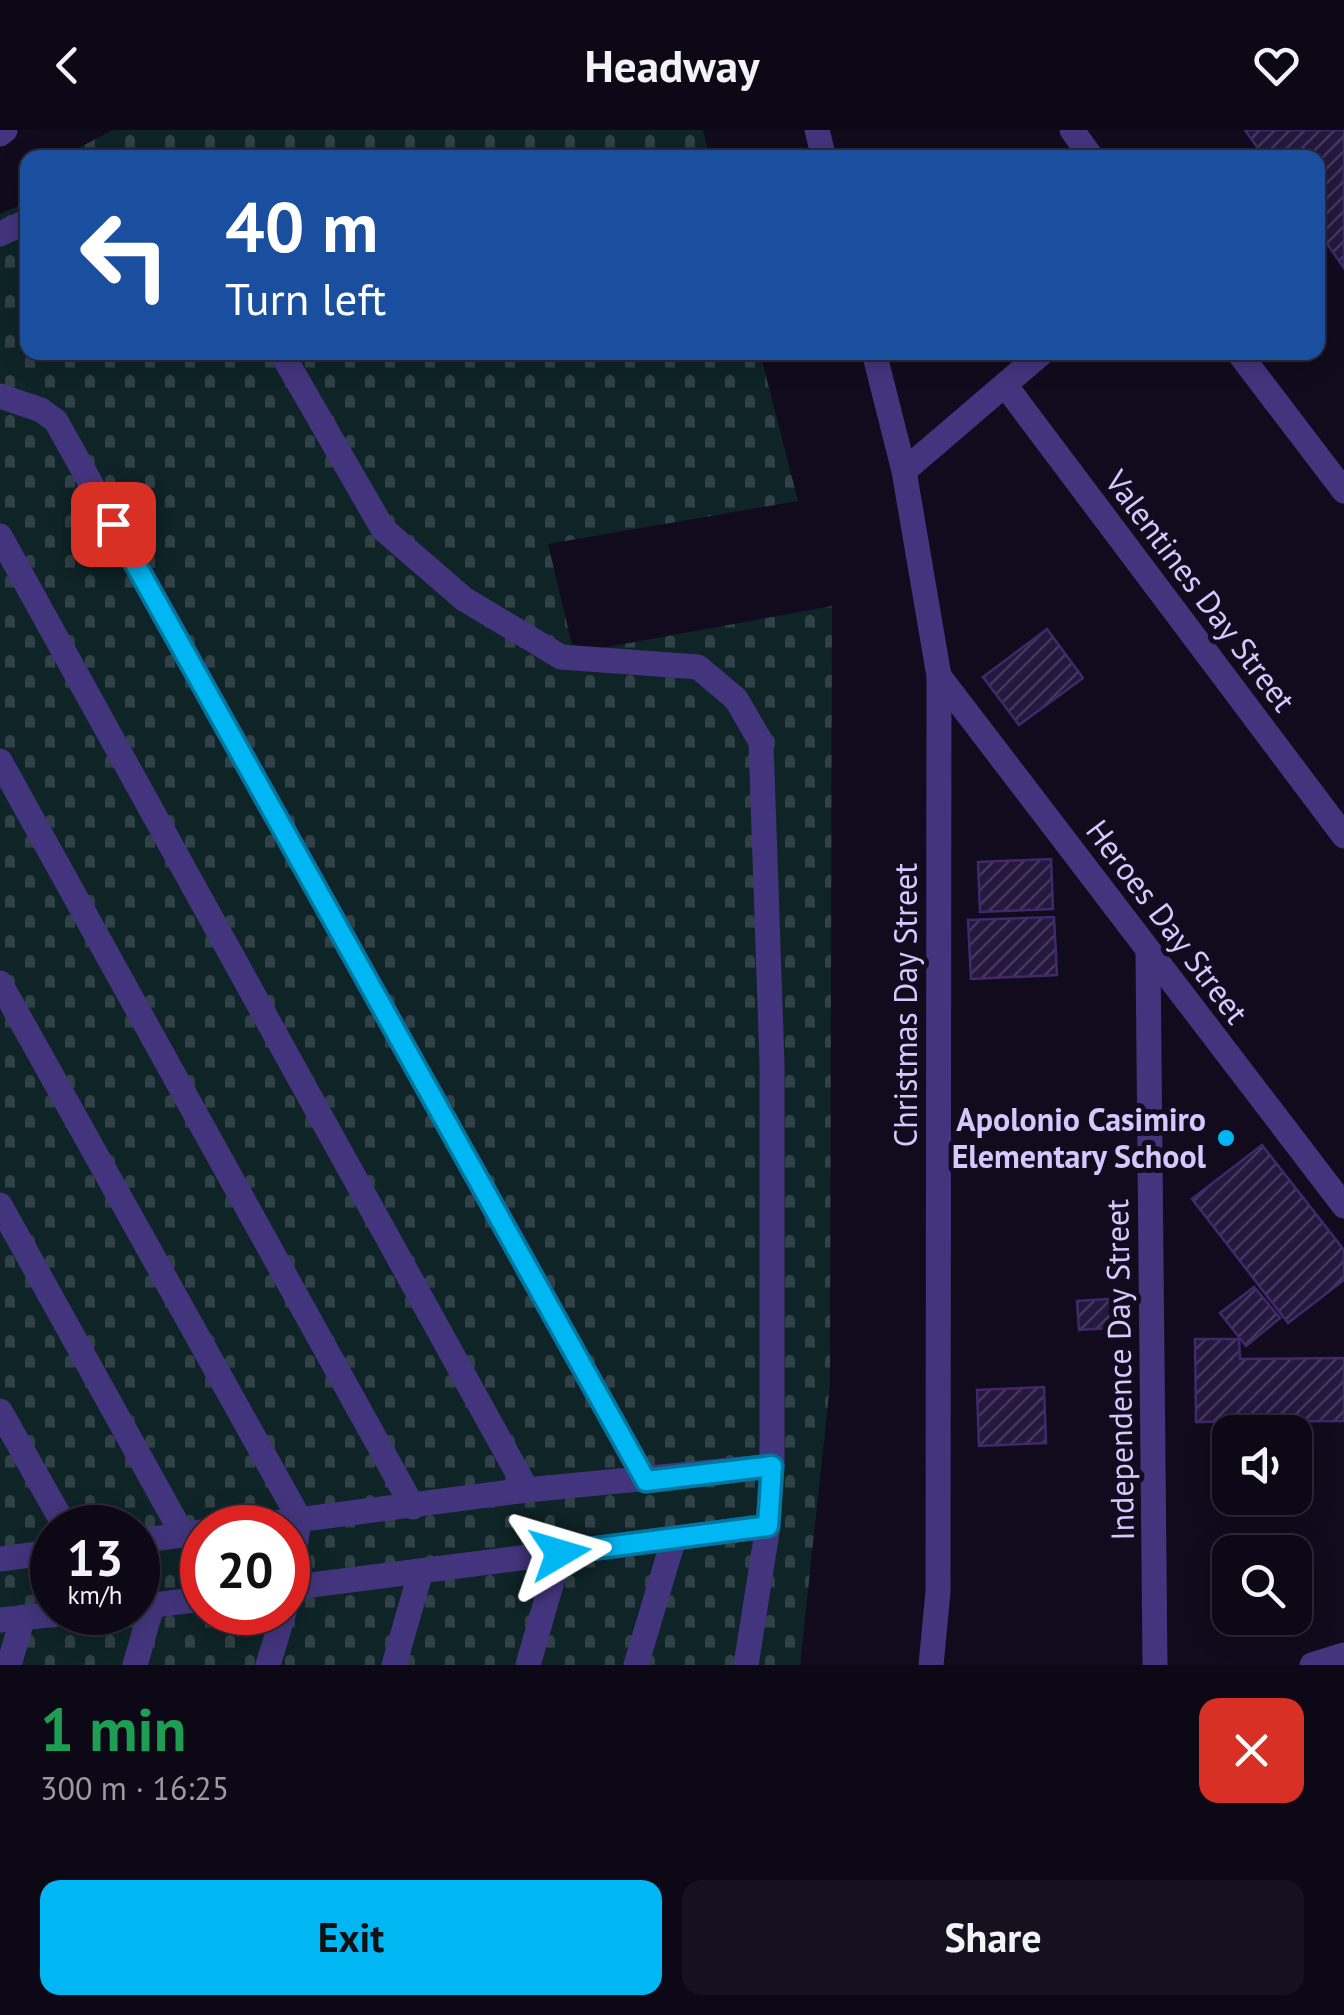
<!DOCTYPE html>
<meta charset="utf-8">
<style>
body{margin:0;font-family:"PT Sans",sans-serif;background:#16111f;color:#f1f3f6;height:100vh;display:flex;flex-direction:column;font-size:38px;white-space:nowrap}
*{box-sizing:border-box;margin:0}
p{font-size:32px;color:#9a9aa1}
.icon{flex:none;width:55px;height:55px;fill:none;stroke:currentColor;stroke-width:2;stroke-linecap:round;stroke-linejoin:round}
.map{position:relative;height:1535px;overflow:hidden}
.drawer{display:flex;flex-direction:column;background:#0d0816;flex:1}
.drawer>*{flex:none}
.top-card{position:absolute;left:20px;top:20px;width:1305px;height:210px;border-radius:20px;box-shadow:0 5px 25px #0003,0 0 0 2px #2d2935;background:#1a4fa0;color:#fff;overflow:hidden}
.tools{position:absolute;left:1212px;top:1285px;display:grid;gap:20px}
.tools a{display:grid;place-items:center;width:100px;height:100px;border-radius:20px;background:#0d0816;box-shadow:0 5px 25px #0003,0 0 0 2px #2d2935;font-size:50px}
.speed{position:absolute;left:30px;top:1375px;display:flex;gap:20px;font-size:50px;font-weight:700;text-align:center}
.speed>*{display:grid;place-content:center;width:130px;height:130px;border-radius:50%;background:#0d0816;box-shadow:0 5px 25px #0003,0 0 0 2px #2d2935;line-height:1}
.speed small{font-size:25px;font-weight:400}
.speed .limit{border:15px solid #d22;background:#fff;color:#111}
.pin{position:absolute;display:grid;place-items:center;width:85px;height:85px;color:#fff;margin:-42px;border-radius:20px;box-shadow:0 5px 15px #0006}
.me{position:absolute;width:110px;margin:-55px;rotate:83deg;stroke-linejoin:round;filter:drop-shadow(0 0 8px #0008)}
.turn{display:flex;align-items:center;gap:35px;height:210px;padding:0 40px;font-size:45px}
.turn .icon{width:130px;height:130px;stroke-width:2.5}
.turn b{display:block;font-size:70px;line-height:85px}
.round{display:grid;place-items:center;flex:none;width:105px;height:105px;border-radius:20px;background:#16111f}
.summary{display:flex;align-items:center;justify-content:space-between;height:170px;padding:0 40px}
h1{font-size:60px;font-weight:800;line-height:75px;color:#1e9e55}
.action{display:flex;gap:20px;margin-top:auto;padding:20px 40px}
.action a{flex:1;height:115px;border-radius:20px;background:#00b7f3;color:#111;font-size:40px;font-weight:800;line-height:115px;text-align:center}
.action a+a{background:#16111f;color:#f1f3f6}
header{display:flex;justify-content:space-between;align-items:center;height:130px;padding:0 40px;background:#0d0816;font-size:45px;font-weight:800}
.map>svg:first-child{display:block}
.cemetery{fill:url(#cemetery-stones);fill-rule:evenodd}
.building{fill:url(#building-hatch);stroke:#3f296b;stroke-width:2.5}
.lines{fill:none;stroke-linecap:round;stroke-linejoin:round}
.minor{stroke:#43357d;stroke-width:25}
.route-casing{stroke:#00779e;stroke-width:25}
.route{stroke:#00b7f3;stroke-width:18}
.poi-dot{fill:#00b7f3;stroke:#110b1d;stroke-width:4}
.labels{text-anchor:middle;stroke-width:10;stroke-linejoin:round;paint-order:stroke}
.street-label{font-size:32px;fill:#d6c8ff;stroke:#110b1d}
.poi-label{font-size:32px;font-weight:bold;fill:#d6c8ff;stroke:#110b1d;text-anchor:end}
</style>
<header><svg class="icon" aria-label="back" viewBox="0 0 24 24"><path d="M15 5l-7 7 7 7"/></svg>Headway<svg class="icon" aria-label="heart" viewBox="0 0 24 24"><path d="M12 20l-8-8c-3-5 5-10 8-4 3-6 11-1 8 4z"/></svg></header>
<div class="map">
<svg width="1344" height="1535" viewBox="0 0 1344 1535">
<defs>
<pattern id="cemetery-stones" width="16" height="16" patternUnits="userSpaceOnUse" patternTransform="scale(2.5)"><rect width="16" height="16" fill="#0e2427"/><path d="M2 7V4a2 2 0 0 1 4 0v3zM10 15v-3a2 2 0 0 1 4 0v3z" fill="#304247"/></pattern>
<pattern id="building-hatch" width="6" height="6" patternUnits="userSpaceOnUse" patternTransform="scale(2.5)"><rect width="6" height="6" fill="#25173e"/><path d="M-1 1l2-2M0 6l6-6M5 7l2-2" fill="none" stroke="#44375b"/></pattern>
</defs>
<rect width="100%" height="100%" fill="#110b1d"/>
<g class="cemetery">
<polygon points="113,0 703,0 710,27 61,27"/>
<path d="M27,72L28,222L760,223L798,371L548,414L574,523L832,476L830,1255L800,1535H0V84ZM52,1398H138V1482H52ZM202,1398H288V1482H202Z"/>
</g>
<g class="building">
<polygon points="1245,0 1344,0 1344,138 1318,101 1318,28 1265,28"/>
<polygon points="1047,499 1083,548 1019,595 983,547"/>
<polygon points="1051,729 1053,779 980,782 978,732"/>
<polygon points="1054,787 1057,845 971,849 968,790"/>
<polygon points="1262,1015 1344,1120 1344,1150 1288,1193 1192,1069"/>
<polygon points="1254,1157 1280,1188 1246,1216 1220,1183"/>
<polygon points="1124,1168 1126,1197 1079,1200 1077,1171"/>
<polygon points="1195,1209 1239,1209 1240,1229 1344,1228 1344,1291 1196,1292"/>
<polygon points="1044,1257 1046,1313 979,1316 977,1260"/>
</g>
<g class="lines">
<g class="minor">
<polyline points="817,0 824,28"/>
<polyline points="1072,0 1092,28"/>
<polyline points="0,4 5,0"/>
<polyline points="0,104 28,91"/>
<polyline points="281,222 383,399 464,469 561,527 698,537 736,569 761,612 772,933 772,1336 768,1396 746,1535"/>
<polyline points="874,222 904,341 939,546 938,1462 931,1535"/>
<polyline points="1238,222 1344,361"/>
<polyline points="1005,255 1344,706"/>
<polyline points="0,266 41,280 56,291 646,1351"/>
<polyline points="904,341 1043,222"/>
<polyline points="0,406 527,1360"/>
<polyline points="939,546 1344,1076"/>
<polyline points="0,631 413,1377"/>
<polyline points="1148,824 1155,1535"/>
<polyline points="0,853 299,1388 288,1470"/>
<polyline points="0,1075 183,1405"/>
<polyline points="0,1281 66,1398"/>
<polyline points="235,1398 527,1360 772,1336"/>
<polyline points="138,1411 202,1402"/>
<polyline points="0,1429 52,1422"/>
<polyline points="288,1458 768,1396"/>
<polyline points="138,1477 202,1469"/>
<polyline points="0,1490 78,1482"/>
<polyline points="9,1535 23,1487"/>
<polyline points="135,1535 152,1476"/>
<polyline points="268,1535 284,1482"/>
<polyline points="394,1535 421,1441"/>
<polyline points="528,1535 560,1423"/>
<polyline points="636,1535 674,1408"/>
<polyline points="1312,1535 1344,1525"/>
</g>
</g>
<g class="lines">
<g class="route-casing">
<polyline id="route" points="113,394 646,1351 772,1336 768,1396 560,1423"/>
</g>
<use href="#route" class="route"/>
</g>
<circle class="poi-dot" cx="1226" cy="1008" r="10"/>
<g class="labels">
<g class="street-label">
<text transform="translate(1200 461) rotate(53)" y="11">Valentines Day Street</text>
<text transform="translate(1167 792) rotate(53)" y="11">Heroes Day Street</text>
<text transform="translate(906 875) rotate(-90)" y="11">Christmas Day Street</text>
<text transform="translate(1120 1240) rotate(-91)" y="11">Independence Day Street</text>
</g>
<g class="poi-label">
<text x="1206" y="1001">Apolonio Casimiro<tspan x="1206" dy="37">Elementary School</tspan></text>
</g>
</g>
</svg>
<div class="tools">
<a><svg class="icon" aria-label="sound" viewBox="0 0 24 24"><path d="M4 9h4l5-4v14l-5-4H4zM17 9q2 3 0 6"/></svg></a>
<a><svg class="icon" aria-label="search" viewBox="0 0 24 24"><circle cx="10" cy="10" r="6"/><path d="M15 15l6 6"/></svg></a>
</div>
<div class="speed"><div>13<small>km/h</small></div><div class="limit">20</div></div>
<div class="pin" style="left:113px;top:394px;background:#d93025"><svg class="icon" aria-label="arrive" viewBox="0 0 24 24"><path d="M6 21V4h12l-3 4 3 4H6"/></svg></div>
<svg class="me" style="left:560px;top:1423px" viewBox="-20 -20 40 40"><path d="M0-17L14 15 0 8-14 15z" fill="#00b7f3" stroke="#fff" stroke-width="4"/></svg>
<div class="top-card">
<div class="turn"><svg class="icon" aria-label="left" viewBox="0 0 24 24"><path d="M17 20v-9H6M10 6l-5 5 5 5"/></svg><div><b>40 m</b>Turn left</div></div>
</div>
</div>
<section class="drawer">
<div class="summary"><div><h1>1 min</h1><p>300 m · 16:25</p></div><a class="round" style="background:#d93025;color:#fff"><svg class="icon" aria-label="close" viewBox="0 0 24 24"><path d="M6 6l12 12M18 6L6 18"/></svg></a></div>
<div class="action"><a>Exit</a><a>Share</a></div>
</section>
